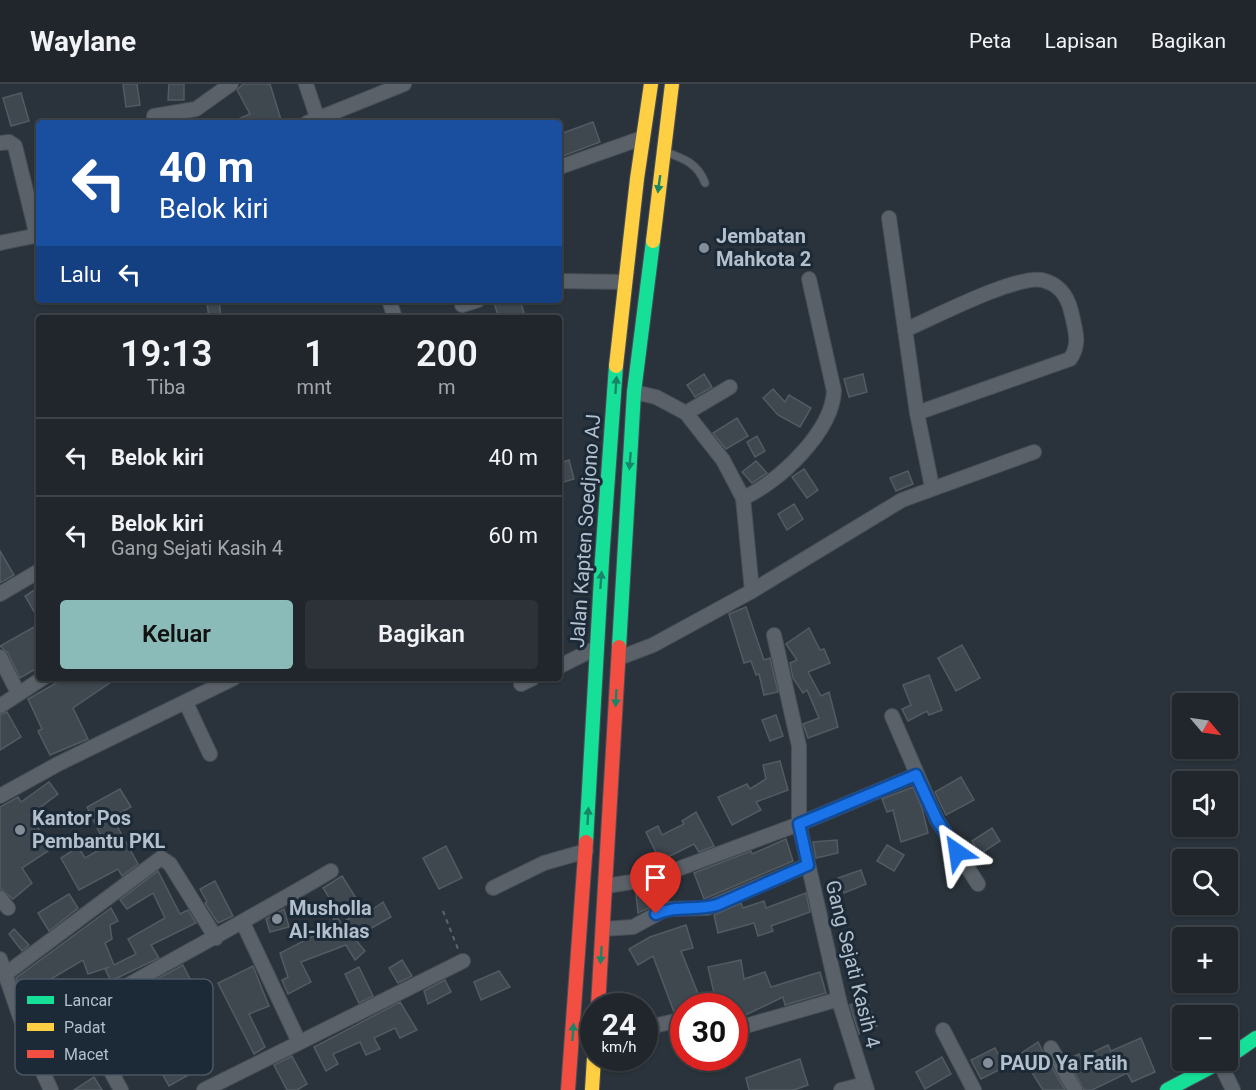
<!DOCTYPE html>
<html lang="id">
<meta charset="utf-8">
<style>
body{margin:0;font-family:Roboto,sans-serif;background:#2d3238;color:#f1f3f6;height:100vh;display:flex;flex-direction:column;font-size:22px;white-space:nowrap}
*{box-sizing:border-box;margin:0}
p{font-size:20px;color:#a2a5a9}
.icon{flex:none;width:33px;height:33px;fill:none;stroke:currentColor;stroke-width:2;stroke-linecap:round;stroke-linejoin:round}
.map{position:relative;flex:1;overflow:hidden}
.side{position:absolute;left:36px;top:231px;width:526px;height:366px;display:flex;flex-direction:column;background:#20262c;border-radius:6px;box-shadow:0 2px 4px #0004,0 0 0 2px #3d4348}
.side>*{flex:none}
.hud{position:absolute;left:36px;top:36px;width:526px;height:183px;border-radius:6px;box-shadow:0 2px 4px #0004,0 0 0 2px #3d4348;background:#1a4fa0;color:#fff;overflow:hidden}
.needle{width:39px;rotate:119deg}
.tools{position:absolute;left:1172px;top:609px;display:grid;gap:12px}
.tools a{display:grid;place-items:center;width:66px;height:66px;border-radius:6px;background:#20262c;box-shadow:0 2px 4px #0004,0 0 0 2px #3d4348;font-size:30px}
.speed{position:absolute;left:580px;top:909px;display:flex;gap:12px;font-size:30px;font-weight:700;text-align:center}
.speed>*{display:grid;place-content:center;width:78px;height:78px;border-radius:50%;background:#20262c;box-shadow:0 2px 4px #0004,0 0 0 2px #3d4348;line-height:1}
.speed small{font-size:15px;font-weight:400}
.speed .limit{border:9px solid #d22;background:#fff;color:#111}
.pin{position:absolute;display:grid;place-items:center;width:51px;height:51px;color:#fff;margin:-62px -26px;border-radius:50% 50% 50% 0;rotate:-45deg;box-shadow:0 0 6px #0007}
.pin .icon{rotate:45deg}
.me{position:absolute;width:66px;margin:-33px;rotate:328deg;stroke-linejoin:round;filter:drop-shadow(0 0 4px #0008)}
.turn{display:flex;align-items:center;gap:21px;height:126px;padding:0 24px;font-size:27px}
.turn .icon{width:78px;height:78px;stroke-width:2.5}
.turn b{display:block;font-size:42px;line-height:51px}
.then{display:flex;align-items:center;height:57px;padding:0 24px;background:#0003;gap:12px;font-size:22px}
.eta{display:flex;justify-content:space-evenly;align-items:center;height:102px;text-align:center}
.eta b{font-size:36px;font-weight:600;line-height:42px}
.action{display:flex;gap:12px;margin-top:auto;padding:12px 24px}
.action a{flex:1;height:69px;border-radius:6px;background:#8bbbb9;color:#111;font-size:24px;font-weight:600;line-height:69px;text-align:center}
.action a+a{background:#2d3238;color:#f1f3f6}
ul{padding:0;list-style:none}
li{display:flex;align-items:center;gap:18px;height:78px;padding:0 24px;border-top:2px solid #3d4348}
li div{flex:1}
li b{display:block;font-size:22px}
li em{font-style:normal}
header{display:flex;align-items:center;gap:36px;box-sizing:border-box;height:84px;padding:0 30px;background:#20262c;border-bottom:2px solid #3d4348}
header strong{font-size:28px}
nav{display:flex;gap:33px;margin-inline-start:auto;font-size:21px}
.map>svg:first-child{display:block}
.building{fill:#3f474f;stroke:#525a62;stroke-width:1.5}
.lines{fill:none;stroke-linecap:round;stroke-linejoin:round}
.lane-casing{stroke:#484f57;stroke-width:9}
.street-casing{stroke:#484f57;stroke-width:16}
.fast-casing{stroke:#484f57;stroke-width:16}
.slow-casing{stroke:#484f57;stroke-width:16}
.jam-casing{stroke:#484f57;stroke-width:16}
.path{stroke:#5c656a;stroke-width:2;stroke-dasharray:4.5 4.5;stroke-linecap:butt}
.lane{stroke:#5b6168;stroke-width:7}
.street{stroke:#5b6168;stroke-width:14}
.fast{stroke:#16e098;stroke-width:14}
.slow{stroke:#ffcf43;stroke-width:14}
.jam{stroke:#f24e42;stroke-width:14}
.oneway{fill:#198568}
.route-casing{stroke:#114b97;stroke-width:15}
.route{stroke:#1a73e8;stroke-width:10}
.poi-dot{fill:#848e99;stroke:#1c2a37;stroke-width:2}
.labels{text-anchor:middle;stroke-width:6;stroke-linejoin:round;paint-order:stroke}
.poi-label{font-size:20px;font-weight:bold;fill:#b4bfcc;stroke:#1c2a37;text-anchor:start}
.street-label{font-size:20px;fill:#b4bfcc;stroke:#1c2a37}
.key{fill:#1c2a37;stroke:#4a5764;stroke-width:1.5}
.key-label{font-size:16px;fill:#b4bfcc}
</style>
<header>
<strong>Waylane</strong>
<nav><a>Peta</a><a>Lapisan</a><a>Bagikan</a></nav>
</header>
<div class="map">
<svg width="1256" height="1006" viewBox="0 0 1256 1006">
<rect width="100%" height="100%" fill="#2a333b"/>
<g class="building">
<polygon points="123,0 137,0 140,21 126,23"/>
<polygon points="169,0 184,0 184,16 168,16"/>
<polygon points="243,0 270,0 282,39 229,39 250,30 237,6"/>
<polygon points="21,9 29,37 11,42 3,14"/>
<polygon points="593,38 600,58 560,73 560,50"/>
<polygon points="493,216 520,216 524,229 499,234"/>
<polygon points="219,217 221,234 209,234 207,219"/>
<polygon points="704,290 712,303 695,313 687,301"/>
<polygon points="863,290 867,308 849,313 844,295"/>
<polygon points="773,305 785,318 789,311 811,324 800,343 778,331 763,314"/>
<polygon points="737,334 748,352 726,365 713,349"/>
<polygon points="757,352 765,367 755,373 747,358"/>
<polygon points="569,376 574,395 560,399 560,379"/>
<polygon points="756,377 767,389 752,399 742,388"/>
<polygon points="804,385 818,406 807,414 792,393"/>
<polygon points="908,387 913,400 896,407 890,394"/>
<polygon points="794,420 803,435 787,446 778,430"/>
<polygon points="0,467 14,491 0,499"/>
<polygon points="39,503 39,536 25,512"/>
<polygon points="746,523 764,576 770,574 778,608 764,611 759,590 756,591 751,577 744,579 729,530"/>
<polygon points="34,543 39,552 39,583 20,594 8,569 0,562"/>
<polygon points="809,544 820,566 824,565 830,579 808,588 821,612 829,608 838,643 808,654 803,640 819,634 807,606 803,609 793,594 790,579 797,576 786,560"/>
<polygon points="962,561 980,594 956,607 938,574"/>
<polygon points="929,591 942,626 929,631 927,627 908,637 902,625 911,621 903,601"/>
<polygon points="65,594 117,594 73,624 88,655 50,671 38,647 42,645 28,615"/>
<polygon points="7,628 21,653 0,666 0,631"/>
<polygon points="776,631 783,652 770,657 762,636"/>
<polygon points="780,677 788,706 756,718 761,726 732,741 718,713 747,700 750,705 766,695 763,681"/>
<polygon points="961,693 974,716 946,731 935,708"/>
<polygon points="49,698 58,710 30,731 51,765 22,784 32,799 13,815 0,804 0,723 18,713 21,718"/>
<polygon points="913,703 922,724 928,749 901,758 893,726 887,728 882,715"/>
<polygon points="120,705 131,723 112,733 138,780 122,792 118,785 79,806 61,774 78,763 85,774 106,762 87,723"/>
<polygon points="696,728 714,762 699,768 694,760 660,777 646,748 658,742 662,751 684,740 682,737"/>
<polygon points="992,744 1000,757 980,770 972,757"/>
<polygon points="786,755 793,777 704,815 694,789 751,767 752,770"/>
<polygon points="837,756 838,769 816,774 813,758"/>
<polygon points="887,761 904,771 894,787 877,777"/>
<polygon points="446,762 462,794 439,805 423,774"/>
<polygon points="861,786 866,800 844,809 838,794"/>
<polygon points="158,787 180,830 188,826 196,839 151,861 159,874 111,897 105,885 109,883 88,890 83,876 37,903 55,933 37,944 30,935 27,926 31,924 22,912 16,894 111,824 118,837 110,841 112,855 105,859 114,881 136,870 128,855 165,834 153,809 127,825 120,816"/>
<polygon points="342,792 366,830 383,818 391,833 354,854 365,867 355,876 346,861 301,878 311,898 288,910 282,896 288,893 280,869 319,849 323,856 339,850 332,837 336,833 349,846 344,837 353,833 349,825 338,828 323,804"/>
<polygon points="215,797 233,832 218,839 205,819 207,818 200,805"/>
<polygon points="650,809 651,823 638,829 636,810"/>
<polygon points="806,809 810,828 771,842 773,847 758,852 754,839 718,849 714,831 741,819 743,824 764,817 766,824"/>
<polygon points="69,810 78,824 49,847 38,829"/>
<polygon points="284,825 289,843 270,848 266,835"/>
<polygon points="686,841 693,864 681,867 701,917 674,928 653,872 638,881 629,865 650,853"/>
<polygon points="14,845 29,861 22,867 9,850"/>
<polygon points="402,876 412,892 398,899 389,884"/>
<polygon points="741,876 744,895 765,888 771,903 820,888 826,909 785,921 783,913 735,936 735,922 717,922 708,883"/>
<polygon points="183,881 199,913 202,912 209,925 196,931 187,914 144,938 137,926 153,916 146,901"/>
<polygon points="253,882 269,922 249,930 265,963 254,970 218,899"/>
<polygon points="359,883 373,912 359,919 345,890"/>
<polygon points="499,887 510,903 481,916 474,898"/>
<polygon points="445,896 451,908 428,920 424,907"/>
<polygon points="866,914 877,942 859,950 850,921"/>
<polygon points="400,918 417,946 400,954 395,944 374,954 380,965 366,971 360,958 333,970 338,980 326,987 314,963"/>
<polygon points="1141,954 1155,988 1132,998 1127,989 1092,1006 1084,1006 1068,975 1079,970 1081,974 1108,961 1111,967"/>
<polygon points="1038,958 1043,968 1065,1006 1043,1006 1020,970"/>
<polygon points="995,964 1005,983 981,995 971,976"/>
<polygon points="292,972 307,1000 297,1006 287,1006 274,981"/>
<polygon points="942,973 951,990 925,1005 916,988"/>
<polygon points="177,974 181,981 193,974 199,985 169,1002 159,984"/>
<polygon points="800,975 808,1001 794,1006 749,1006 746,994"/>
<polygon points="94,993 102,1006 74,1006"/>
</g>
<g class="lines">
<g class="lane-casing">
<path id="lane" d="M666,68C685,75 698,80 705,99"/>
</g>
<g class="street-casing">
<g id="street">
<polyline points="306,0 319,39"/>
<polyline points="154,32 196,25 231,0"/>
<polyline points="307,39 404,0"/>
<polyline points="0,59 9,58 15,62 37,152"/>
<polyline points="560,83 642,54"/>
<polyline points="889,134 917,329 932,403"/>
<polyline points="0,159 39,151"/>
<polyline points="560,197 624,198"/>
<polyline points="389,216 395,234"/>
<polyline points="462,221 478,216"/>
<path d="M905,246C933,234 1015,191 1042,196C1059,200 1067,211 1071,227C1075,245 1081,260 1070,275L917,329"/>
<polyline points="634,308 656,313 686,329 723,376 743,414 752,507"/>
<polyline points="686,329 730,303"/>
<path d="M743,414C778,399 832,348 834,307L809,195"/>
<polyline points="0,510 39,487"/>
<polyline points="774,551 799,662 799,740 840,920 867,1006"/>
<polyline points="0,573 18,609"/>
<polyline points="619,574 653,561 752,507 902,416 1034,368"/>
<polyline points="560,582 596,564"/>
<polyline points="521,600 533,594"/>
<polyline points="186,619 210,670"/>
<polyline points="0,622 43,594"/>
<polyline points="892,632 937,736 978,800"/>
<polyline points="0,712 58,680 234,594"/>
<polyline points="606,802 651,795 799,740 916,691"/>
<polyline points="493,804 544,779 586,767"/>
<polyline points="0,814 8,824"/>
<polyline points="243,839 299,958"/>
<polyline points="603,845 633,843 666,825 707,824 808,781"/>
<polyline points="0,875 29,959 51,1006"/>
<polyline points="7,889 161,774 170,780 216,854"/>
<polyline points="79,928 121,1006"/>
<polyline points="645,944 684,935"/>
<polyline points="735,945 839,915"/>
<polyline points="943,946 974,1006"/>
<path d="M29,959C128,898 231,846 331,787"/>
<polyline points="1051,964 1075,1006"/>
<polyline points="1220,979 1233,1006"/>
<polyline points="204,1006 463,877"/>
<polyline points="841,1006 865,1000"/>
</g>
</g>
<g class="fast-casing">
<g id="fast">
<polyline points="619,563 634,308 653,157"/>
<polyline points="586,758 602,476 616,282"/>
<polyline points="1227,974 1256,954"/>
<polyline points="1167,1006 1224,976"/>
</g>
</g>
<g class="slow-casing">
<g id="slow">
<polyline points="653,157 672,0"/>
<polyline points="616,282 637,95 651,0"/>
<polyline points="592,1006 594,974"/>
</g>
</g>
<g class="jam-casing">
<g id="jam">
<polyline points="598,922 619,563"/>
<polyline points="568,1006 586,758"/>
</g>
</g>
<polyline class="path" points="443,827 458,865"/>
<use href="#lane" class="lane"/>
<use href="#street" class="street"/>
<use href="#fast" class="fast"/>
<use href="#slow" class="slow"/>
<use href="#jam" class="jam"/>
</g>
<defs><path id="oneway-solid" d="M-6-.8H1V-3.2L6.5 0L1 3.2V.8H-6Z" transform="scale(1.5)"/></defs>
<g class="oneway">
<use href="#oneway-solid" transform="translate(659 100) rotate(98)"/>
<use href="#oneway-solid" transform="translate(616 301) rotate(-86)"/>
<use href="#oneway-solid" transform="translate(630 377) rotate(95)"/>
<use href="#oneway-solid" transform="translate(601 496) rotate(-86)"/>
<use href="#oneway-solid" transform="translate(616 614) rotate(93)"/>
<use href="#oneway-solid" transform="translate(588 732) rotate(-87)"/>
<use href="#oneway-solid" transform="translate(601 871) rotate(94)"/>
<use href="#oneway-solid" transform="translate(573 948) rotate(-86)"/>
</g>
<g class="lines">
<g class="route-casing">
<path id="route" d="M656,830C676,821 696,827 717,821L808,781L799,740L916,691L937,736L957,768"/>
</g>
<use href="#route" class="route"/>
</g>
<g class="poi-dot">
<circle cx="704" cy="164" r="6"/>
<circle cx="20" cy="746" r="6"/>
<circle cx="277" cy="835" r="6"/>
<circle cx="988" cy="979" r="6"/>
</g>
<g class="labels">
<g class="poi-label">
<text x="716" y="159">Jembatan<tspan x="716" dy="23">Mahkota 2</tspan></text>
<text x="32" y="741">Kantor Pos<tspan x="32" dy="23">Pembantu PKL</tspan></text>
<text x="289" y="831">Musholla<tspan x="289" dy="23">Al-Ikhlas</tspan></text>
<text x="1000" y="986">PAUD Ya Fatih</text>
</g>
<g class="street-label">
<text transform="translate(585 447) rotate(-86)" y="7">Jalan Kapten Soedjono AJ</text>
<text transform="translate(853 880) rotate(76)" y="7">Gang Sejati Kasih 4</text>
</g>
</g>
<rect x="15" y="895" width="198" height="96" rx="9" class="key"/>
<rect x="27" y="912" width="27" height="8" fill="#16e098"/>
<rect x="27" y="939" width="27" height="8" fill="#ffcf43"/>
<rect x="27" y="966" width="27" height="8" fill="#f24e42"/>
<g class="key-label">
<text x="64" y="922">Lancar</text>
<text x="64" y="949">Padat</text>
<text x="64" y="976">Macet</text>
</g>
</svg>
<div class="tools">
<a><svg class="needle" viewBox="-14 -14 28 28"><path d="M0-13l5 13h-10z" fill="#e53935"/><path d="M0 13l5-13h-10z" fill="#a2a5a9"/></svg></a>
<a><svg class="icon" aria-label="sound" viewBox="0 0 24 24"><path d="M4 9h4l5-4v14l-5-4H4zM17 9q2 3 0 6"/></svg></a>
<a><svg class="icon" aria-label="search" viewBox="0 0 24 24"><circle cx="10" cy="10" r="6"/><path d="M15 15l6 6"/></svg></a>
<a>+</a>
<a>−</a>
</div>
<div class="speed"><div>24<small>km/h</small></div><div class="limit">30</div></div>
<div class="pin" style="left:656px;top:830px;background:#d93025"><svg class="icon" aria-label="arrive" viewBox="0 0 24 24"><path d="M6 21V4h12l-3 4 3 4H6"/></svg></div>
<svg class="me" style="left:957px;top:768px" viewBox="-20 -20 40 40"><path d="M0-17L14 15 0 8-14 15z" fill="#1a73e8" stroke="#fff" stroke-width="4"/></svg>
<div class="hud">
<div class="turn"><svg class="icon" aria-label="left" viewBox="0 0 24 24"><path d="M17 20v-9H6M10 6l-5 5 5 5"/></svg><div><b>40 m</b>Belok kiri</div></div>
<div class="then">Lalu<svg class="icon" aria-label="left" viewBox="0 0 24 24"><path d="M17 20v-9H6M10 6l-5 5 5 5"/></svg></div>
</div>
<section class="side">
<div class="eta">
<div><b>19:13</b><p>Tiba</p></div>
<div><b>1</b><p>mnt</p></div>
<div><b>200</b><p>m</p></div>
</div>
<ul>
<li><svg class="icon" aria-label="left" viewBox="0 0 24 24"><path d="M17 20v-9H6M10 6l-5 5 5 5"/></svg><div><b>Belok kiri</b></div><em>40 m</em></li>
<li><svg class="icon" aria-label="left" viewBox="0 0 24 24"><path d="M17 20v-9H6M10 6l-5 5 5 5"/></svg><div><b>Belok kiri</b><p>Gang Sejati Kasih 4</p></div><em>60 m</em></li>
</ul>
<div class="action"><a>Keluar</a><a>Bagikan</a></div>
</section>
</div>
